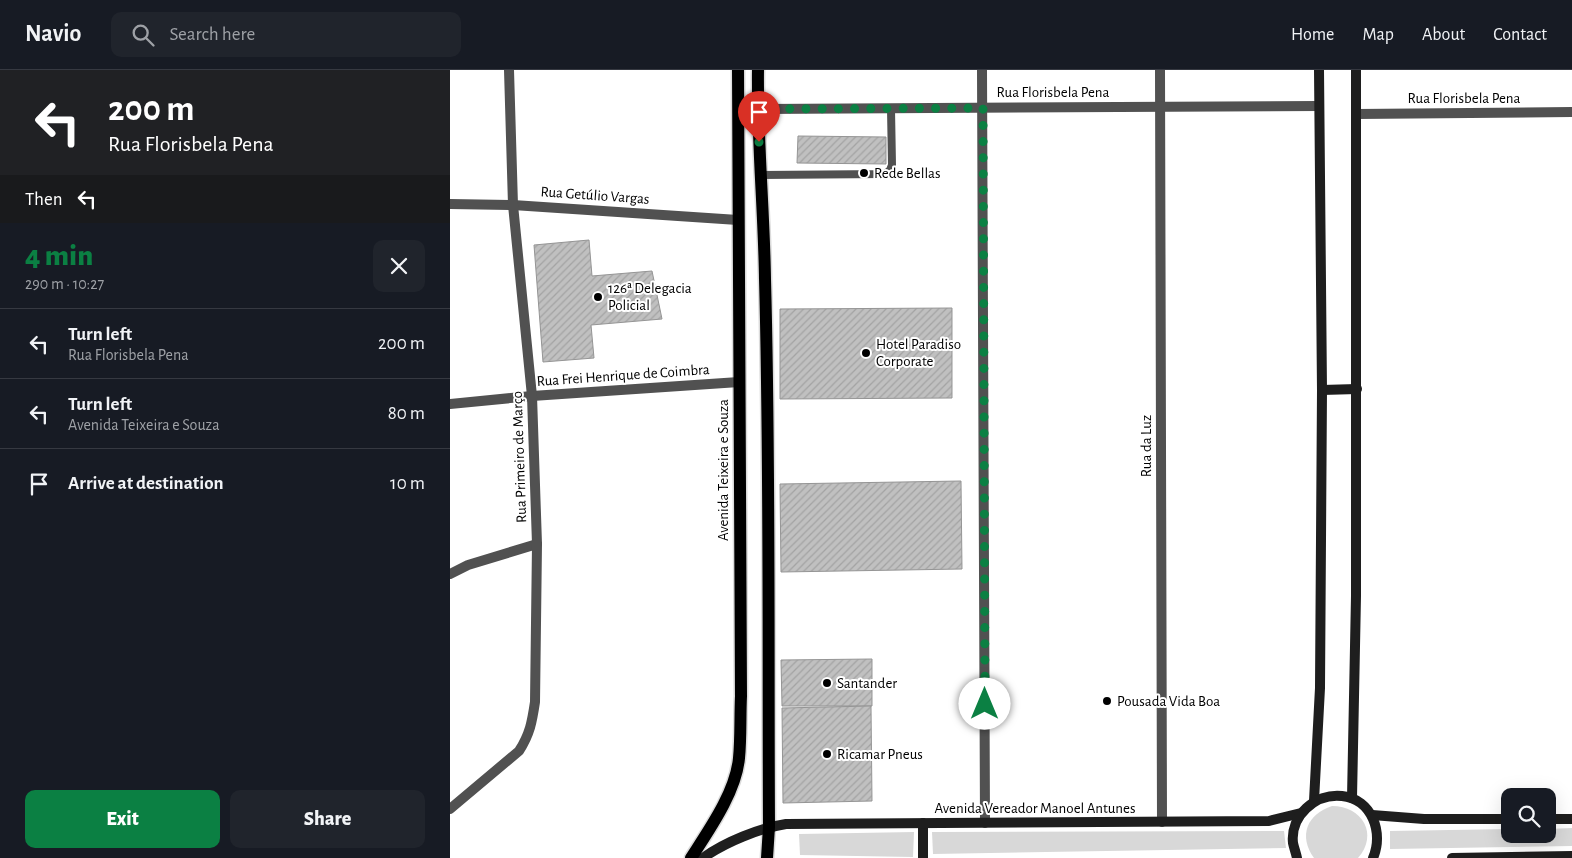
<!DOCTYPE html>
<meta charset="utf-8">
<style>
body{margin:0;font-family:"Alegreya Sans",sans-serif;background:#20242c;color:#f1f3f6;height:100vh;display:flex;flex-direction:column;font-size:19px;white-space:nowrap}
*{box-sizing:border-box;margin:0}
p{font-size:16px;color:#9ea1a6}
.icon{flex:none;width:28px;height:28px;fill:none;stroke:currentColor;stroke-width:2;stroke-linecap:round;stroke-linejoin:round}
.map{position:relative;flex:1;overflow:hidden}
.sheet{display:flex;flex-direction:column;background:#171b24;width:450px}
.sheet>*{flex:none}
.top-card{background:#202124;color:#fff;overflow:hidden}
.controls{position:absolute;left:1051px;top:718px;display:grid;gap:10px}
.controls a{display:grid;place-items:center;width:55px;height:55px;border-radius:10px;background:#171b24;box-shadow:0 5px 20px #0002;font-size:25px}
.pin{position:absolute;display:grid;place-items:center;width:42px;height:42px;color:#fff;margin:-51px -21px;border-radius:50% 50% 50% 0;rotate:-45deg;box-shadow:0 0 5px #0007}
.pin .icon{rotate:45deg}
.me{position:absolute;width:55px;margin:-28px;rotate:0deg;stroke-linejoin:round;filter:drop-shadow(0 0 4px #0008)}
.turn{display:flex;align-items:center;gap:18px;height:105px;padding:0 25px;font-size:22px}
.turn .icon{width:65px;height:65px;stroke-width:2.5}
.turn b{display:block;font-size:35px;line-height:42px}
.then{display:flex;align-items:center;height:48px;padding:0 25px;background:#0003;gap:10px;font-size:19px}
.round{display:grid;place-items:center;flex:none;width:52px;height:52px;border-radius:10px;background:#20242c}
.summary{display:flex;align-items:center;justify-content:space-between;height:85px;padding:0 25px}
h1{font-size:30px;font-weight:800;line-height:38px;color:#0b8043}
.primary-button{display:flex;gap:10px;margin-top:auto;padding:10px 25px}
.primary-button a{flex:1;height:58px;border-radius:10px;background:#0b8043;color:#fff;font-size:20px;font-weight:800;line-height:58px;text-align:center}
.primary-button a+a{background:#20242c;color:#f1f3f6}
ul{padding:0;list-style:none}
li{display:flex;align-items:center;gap:15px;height:70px;padding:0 25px;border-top:1px solid #363941}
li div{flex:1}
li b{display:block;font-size:19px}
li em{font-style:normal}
header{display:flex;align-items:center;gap:30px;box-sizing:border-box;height:70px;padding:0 25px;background:#171b24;border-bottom:1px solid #363941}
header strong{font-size:24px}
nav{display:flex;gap:28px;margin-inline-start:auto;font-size:18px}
.search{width:350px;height:45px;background:#20242c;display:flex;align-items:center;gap:12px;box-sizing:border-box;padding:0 18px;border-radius:10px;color:#9ea1a6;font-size:19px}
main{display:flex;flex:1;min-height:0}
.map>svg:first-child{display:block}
.grass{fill:#d8d8d8}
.building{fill:url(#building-hatch);stroke:#959595}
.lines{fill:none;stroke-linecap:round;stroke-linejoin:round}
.primary-casing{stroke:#dbdbdb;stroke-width:15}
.lane{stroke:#515151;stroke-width:8}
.street{stroke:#515151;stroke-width:10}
.secondary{stroke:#1e1e1e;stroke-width:10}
.primary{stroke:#000;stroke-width:12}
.route{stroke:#0b8043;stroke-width:9;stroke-dasharray:0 16.2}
.poi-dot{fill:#000;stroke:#fff;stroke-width:2}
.labels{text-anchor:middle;stroke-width:4;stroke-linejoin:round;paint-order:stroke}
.street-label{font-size:15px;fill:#000;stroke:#fff}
.poi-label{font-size:15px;fill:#000;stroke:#fff;text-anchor:start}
</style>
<header>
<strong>Navio</strong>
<div class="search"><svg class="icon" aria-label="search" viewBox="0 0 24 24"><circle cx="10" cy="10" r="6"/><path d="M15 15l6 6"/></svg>Search here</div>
<nav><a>Home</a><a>Map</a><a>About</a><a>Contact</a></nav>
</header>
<main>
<section class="sheet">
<div class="top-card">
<div class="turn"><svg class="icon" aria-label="left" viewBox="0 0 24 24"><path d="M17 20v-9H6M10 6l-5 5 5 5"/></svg><div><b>200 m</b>Rua Florisbela Pena</div></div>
<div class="then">Then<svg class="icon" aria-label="left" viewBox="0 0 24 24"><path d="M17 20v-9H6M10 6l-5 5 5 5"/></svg></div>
</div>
<div class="summary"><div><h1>4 min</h1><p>290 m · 10:27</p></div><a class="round"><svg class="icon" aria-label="close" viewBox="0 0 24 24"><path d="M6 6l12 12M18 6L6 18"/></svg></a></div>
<ul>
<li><svg class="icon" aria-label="left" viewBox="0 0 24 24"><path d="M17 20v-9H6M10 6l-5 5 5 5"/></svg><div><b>Turn left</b><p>Rua Florisbela Pena</p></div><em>200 m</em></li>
<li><svg class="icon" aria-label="left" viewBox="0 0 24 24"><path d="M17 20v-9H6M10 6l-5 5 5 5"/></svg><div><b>Turn left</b><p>Avenida Teixeira e Souza</p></div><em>80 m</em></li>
<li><svg class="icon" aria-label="arrive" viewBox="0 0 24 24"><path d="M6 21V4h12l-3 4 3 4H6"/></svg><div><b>Arrive at destination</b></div><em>10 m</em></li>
</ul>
<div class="primary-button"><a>Exit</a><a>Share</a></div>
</section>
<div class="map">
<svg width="1122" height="788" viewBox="0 0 1122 788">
<defs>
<pattern id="building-hatch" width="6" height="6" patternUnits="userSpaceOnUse" patternTransform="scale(1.25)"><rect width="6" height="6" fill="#c0c0c0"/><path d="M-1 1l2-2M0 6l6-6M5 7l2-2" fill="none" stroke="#a3a3a3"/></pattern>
</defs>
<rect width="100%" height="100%" fill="#fff"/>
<g class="grass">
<path d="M882,736C912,736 929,764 908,788H864C848,766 857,744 882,736Z"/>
<polygon points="1122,758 1122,776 940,779 940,761 1060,759 1060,764 1098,764 1098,759"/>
<polygon points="834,761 836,778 483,784 482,762"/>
<polygon points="464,762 463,787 350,785 349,764"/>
</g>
<g class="building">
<polygon points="348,66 436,67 436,94 347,93"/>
<polygon points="139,170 142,206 202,201 212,249 141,255 144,288 93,292 84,175"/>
<polygon points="502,238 502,328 330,329 330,239"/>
<polygon points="511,411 512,499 331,502 330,414"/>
<polygon points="422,589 422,636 332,636 331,590"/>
<polygon points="421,636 422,731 333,733 332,638"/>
</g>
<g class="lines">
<g class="primary-casing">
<g id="primary">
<path d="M308,0C307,70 314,139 315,209C320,391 318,574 319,757L317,788"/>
<path d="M241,788C259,760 286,722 289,688C291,668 290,647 291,626L288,0"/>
</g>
</g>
<polyline class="lane" points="311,105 435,104 440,100 442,95 441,39"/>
<g class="street">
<polyline points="532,0 535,753"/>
<polyline points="710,0 712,752"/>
<polyline points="307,39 869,36"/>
<polyline points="907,44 1122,42"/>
<polyline points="0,134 63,135 288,150"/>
<polyline points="0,334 82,326 289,312"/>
<polyline points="0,504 18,495 87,474"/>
<path d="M0,739L69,681C80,664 82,652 85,632L87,474L82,326L63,135L59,0"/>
</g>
<g class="secondary">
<polyline points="872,320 907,319"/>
<polyline points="902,728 906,526 906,0"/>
<polyline points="864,731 870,618 872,320 869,0"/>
<polyline points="922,745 974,749 1060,749"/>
<polyline points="1098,749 1122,749"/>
<polyline points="473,753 473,788"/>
<path d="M253,788C275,772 310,758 336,754L819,751L851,743"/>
<path d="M847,788C846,783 844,778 843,773C840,746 865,723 892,726C922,729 934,763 923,788"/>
<polyline points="1002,788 1122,786"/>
</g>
<use href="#primary" class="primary"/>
</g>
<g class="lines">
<polyline class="route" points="309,72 308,39 533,38 535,634"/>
</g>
<g class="poi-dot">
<circle cx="414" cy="103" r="5"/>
<circle cx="148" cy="227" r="5"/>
<circle cx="416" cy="283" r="5"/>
<circle cx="377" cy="613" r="5"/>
<circle cx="657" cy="631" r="5"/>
<circle cx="377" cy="684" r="5"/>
</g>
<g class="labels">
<g class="street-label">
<text x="603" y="27">Rua Florisbela Pena</text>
<text x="1014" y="33">Rua Florisbela Pena</text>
<text transform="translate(145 125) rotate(4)" y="5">Rua Getúlio Vargas</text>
<text transform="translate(173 305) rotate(-4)" y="5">Rua Frei Henrique de Coimbra</text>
<text transform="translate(696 376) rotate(-90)" y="5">Rua da Luz</text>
<text transform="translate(69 387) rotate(-92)" y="5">Rua Primeiro de Março</text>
<text transform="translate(273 400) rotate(-90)" y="5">Avenida Teixeira e Souza</text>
<text x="585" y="743">Avenida Vereador Manoel Antunes</text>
</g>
<g class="poi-label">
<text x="424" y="108">Rede Bellas</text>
<text x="158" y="223">126ª Delegacia<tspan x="158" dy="17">Policial</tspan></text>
<text x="426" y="279">Hotel Paradiso<tspan x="426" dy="17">Corporate</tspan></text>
<text x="387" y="618">Santander</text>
<text x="667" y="636">Pousada Vida Boa</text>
<text x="387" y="689">Ricamar Pneus</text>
</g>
</g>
</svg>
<div class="controls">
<a><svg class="icon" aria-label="search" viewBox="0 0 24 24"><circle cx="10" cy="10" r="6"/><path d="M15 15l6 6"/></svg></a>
</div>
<div class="pin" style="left:309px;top:72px;background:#d93025"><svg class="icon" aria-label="arrive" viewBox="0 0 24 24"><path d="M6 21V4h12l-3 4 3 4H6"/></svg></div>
<svg class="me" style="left:535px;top:634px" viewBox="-20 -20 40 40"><circle r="19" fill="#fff"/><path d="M0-13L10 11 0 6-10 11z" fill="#0b8043"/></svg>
</div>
</main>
